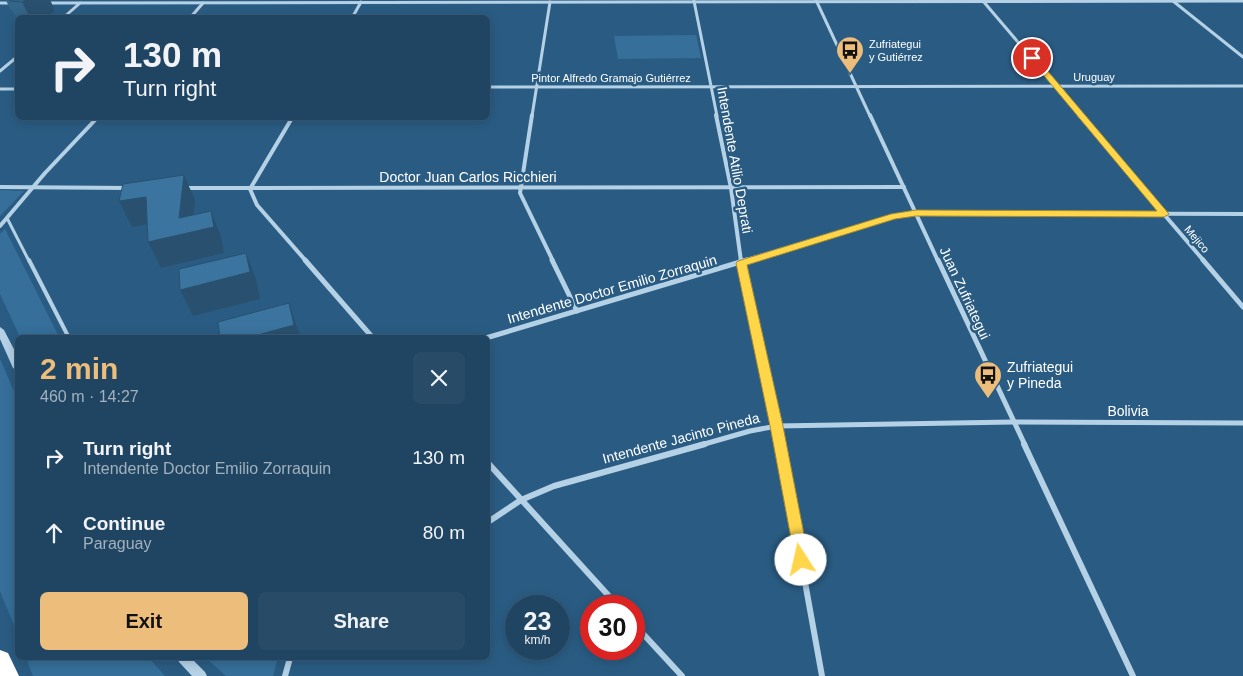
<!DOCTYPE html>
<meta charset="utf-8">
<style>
body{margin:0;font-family:Helvetica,sans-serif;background:#284c68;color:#f1f3f6;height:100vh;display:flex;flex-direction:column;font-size:19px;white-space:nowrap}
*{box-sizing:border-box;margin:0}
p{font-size:16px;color:#a2b1be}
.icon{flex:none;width:28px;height:28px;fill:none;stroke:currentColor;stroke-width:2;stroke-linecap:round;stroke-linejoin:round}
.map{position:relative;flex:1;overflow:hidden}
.drawer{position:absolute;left:15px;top:335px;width:475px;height:325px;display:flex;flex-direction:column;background:#204562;border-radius:8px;box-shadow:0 2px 12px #0003,0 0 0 1px #3d5d77}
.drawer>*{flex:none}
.top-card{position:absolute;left:15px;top:15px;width:475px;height:105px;border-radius:8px;box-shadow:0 2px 12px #0003,0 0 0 1px #3d5d77;background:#204562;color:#f1f3f6;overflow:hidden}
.speed{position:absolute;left:505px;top:595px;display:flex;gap:10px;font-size:25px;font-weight:700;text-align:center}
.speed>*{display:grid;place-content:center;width:65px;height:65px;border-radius:50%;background:#204562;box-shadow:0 2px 12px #0003,0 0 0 1px #3d5d77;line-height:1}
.speed small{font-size:12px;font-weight:400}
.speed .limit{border:8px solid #d22;background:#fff;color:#111}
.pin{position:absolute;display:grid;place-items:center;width:42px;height:42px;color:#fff;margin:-21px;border:2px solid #fff;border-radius:50%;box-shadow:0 1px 5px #0007}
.me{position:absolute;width:55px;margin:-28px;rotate:350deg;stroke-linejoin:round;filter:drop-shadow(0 0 4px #0008)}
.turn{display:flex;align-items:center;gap:18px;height:105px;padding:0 25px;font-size:22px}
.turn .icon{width:65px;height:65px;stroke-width:2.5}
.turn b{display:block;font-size:35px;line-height:42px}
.round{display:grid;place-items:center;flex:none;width:52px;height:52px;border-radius:8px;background:#284c68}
.headline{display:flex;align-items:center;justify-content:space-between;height:85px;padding:0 25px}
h1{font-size:30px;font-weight:700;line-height:38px;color:#ecbd7b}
.primary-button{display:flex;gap:10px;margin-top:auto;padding:10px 25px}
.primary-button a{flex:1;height:58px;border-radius:8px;background:#ecbd7b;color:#111;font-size:20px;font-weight:700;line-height:58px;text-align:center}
.primary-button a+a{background:#284c68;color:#f1f3f6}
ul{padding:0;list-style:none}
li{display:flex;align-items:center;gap:15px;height:75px;padding:0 25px}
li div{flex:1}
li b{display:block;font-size:19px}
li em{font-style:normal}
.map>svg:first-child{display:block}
.green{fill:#356f9a}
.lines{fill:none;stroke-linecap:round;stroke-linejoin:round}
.service-far1{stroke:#b4d1e6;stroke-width:3}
.service{stroke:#b4d1e6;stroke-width:4}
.minor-far3{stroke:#b4d1e6;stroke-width:3}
.minor-far2{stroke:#b4d1e6;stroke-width:4}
.minor-far1{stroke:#b4d1e6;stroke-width:5}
.minor{stroke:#b4d1e6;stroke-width:6}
.tertiary{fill:#b4d1e6;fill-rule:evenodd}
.motorway{fill:#fff;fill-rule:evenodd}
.wall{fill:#336489}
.shaded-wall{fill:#29516f}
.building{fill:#3b749f;stroke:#29516f}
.route{fill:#ffd54a;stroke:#a68a30}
.labels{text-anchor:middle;stroke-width:5;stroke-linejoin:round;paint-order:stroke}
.far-poi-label{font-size:11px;fill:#fff;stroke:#2a5c83;text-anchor:start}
.far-street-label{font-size:11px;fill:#fff;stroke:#2a5c83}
.street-label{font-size:14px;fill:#fff;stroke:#2a5c83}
.poi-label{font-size:14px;fill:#fff;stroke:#2a5c83;text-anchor:start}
</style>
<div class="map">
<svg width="1243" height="676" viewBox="0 0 1243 676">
<rect width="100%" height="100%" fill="#2a5c83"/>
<g class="green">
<polygon points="696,35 701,58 618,59 614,36"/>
<polygon points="0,190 24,191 0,216"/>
<polygon points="5,229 59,337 20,337 0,294 0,234"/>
<polygon points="0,359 17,398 17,633 0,591"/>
<polygon points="26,658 149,658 165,676 33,676"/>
<polygon points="206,658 274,658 277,661 273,676 226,676"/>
</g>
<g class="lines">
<polyline class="service-far1" points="7,218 29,261"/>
<polyline class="service" points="29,260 69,338"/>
<g class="minor-far3">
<polyline points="816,0 870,116"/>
<polyline points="694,1 717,116"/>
<polyline points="983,1 1081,116"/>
<polyline points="1173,1 1243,57"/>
<polyline points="0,3 12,3"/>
<polyline points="45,3 1243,1"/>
<polyline points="63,18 80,3"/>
<polyline points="190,18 203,3"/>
<polyline points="352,18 361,2"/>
<polyline points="0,71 18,56"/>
<polyline points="488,87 1243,86"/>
<polyline points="0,89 18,89"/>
<polyline points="532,116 550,2"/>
</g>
<g class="minor-far2">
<polyline points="532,115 520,193 553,261"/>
<polyline points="716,115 731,188 741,261"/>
<polyline points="870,115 938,261"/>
<polyline points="1079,115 1204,261"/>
<polyline points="292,118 250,189 257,205 306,261"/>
<polyline points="0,187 128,188"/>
<polyline points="184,188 904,187"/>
<polyline points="0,226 45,173 97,118"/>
<polyline points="743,261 894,216 916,213 1243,214"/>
</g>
<g class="minor-far1">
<polyline points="305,260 373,338"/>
<polyline points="552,260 577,311"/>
<polyline points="741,260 780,445"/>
<polyline points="938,260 1025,445"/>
<polyline points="1203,260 1243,307"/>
<polyline points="486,338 747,260"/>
<polyline points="701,445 750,431 777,426 1013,422 1243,423"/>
</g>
<g class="minor">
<polyline points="780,444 822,676"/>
<polyline points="1024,444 1133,676"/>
<polyline points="488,463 618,606"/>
<polyline points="488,522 521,500 554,486 705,444"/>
<polyline points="634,624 682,676"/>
<polyline points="285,676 290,658"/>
</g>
<g class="tertiary">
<polygon points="0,327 4,330 18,357 18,371 13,368 0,339"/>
<polygon points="177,658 191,658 205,672 207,676 192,676 179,662"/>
</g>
<polygon class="motorway" points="0,650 8,653 19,676 0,676"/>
</g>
<polygon class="wall" points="6,0 50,0 55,11 43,18 18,18 18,19 9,7"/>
<g class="shaded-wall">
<polygon points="26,0 50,0 55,11 43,18 30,18 22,2"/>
<polygon points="184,175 195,200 192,232 211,211 221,236 224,253 161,268 148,242 179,218"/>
<polygon points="146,197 158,222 132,227 119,201"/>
<polygon points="246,253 256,279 260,299 193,316 180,290"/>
<polygon points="289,303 298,330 300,338 247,338"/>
</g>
<g class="building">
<polygon points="9,0 26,0 22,2 10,1"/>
<polygon points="184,175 179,218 211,211 214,227 148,242 146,197 119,201 123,184"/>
<polygon points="246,253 250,272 180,290 179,269"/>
<polygon points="289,303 294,325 247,338 220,338 218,322"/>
</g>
<polygon class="route" points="1030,56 1035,56 1169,214 1164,217 916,216 895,219 747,265 783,426 809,560 806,565 801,567 796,565 770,426 736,263 738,261 891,214 916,210 1157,211 1030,59"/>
<defs>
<g id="bus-pin" transform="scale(1.4375)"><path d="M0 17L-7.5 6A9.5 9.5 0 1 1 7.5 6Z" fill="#ecbd7b" stroke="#2a5c83"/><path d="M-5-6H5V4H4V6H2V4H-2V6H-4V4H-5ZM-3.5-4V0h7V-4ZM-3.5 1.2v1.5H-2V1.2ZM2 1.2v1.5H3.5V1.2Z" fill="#111"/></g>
</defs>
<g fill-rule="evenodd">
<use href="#bus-pin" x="850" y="50"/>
<use href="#bus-pin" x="988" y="375"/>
</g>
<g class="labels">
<g class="far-poi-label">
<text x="869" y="48">Zufriategui<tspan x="869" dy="13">y Gutiérrez</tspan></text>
</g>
<g class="far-street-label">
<text x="1094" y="81">Uruguay</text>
<text x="611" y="82">Pintor Alfredo Gramajo Gutiérrez</text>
<text transform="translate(1197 239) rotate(50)" y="4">Mejico</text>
</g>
<g class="street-label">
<text transform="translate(735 160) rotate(80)" y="5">Intendente Atilio Deprati</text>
<text x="468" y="182">Doctor Juan Carlos Ricchieri</text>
<text transform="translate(612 289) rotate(-16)" y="5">Intendente Doctor Emilio Zorraquin</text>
<text transform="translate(965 293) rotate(65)" y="5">Juan Zufriategui</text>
<text x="1128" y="416">Bolivia</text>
<text transform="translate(681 438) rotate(-15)" y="5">Intendente Jacinto Pineda</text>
</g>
<g class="poi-label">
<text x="1007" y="372">Zufriategui<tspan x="1007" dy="16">y Pineda</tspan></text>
</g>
</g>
</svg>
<div class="speed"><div>23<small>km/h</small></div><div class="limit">30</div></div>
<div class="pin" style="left:1032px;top:58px;background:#d93025"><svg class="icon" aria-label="arrive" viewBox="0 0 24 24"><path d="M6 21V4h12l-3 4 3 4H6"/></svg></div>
<svg class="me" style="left:801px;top:560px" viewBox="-20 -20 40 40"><circle r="19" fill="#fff"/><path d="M0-13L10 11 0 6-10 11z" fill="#ffd54a"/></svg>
<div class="top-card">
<div class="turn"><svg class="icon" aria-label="right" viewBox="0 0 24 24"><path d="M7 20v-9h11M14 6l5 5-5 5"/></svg><div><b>130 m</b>Turn right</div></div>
</div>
<section class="drawer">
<div class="headline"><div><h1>2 min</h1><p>460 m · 14:27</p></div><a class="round"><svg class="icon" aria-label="close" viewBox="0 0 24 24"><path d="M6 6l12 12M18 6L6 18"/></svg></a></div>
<ul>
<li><svg class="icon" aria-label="right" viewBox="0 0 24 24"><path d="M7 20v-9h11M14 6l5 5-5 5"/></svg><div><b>Turn right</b><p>Intendente Doctor Emilio Zorraquin</p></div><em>130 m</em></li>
<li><svg class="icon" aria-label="ahead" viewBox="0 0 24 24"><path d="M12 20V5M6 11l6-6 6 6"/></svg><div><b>Continue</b><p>Paraguay</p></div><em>80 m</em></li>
</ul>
<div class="primary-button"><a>Exit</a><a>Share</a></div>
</section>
</div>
